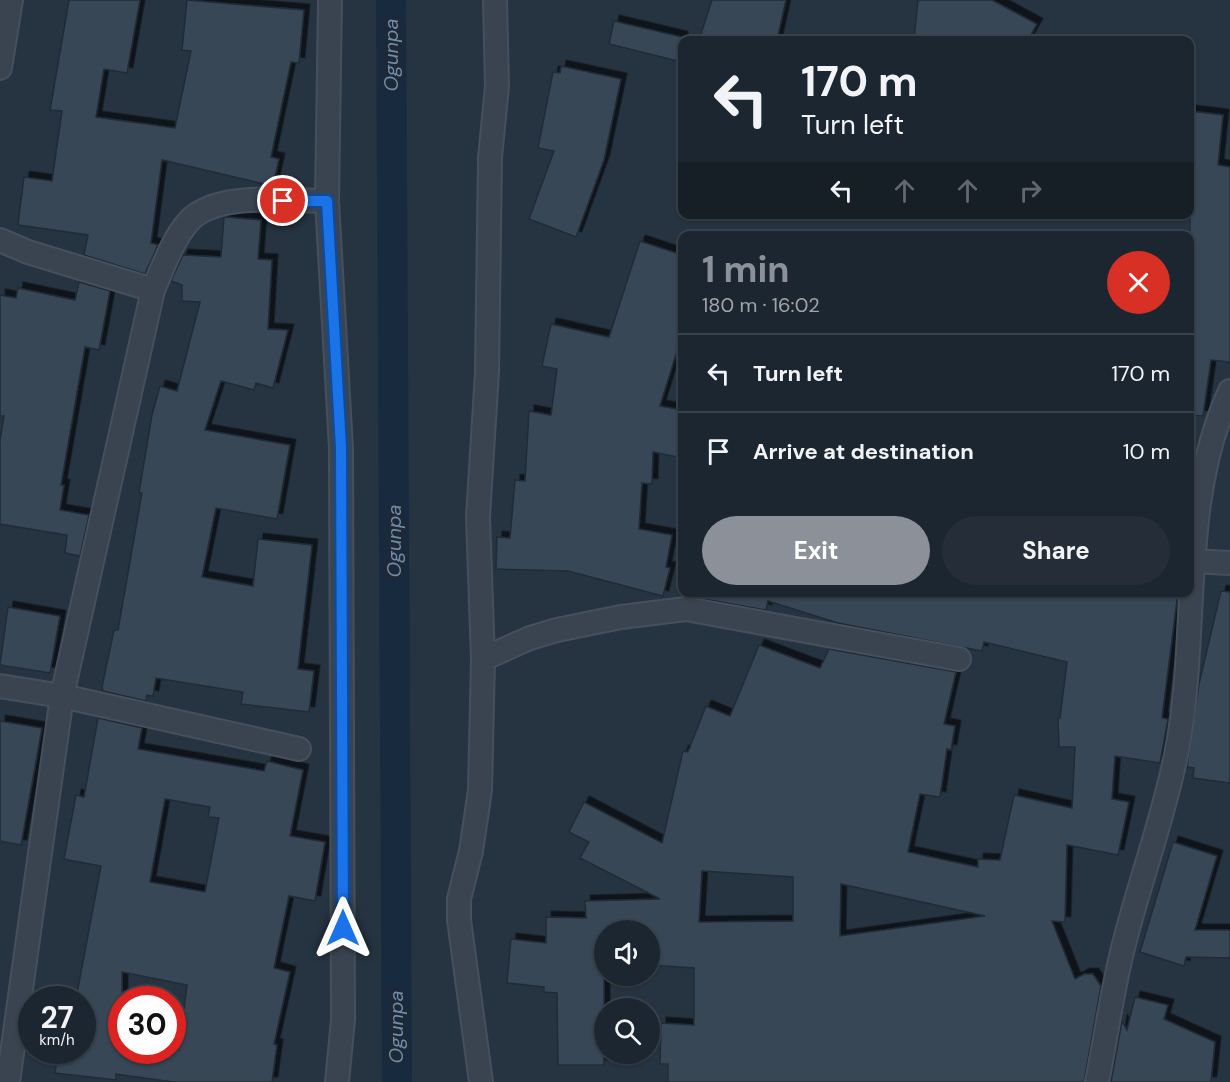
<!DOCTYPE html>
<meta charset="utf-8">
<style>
body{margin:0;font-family:"DM Sans",sans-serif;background:#252e38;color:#f1f3f6;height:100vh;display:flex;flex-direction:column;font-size:22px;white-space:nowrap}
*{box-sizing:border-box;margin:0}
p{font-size:20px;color:#a0a5ab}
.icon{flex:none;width:33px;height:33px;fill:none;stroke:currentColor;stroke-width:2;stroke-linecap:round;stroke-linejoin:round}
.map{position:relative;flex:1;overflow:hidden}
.panel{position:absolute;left:678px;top:231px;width:516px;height:366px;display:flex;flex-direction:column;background:#1c2630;border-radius:12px;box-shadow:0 2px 4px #0004,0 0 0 2px #3a434c}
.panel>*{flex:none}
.guide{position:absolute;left:678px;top:36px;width:516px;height:183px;border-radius:12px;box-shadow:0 2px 4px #0004,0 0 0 2px #3a434c;background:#1c2630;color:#f1f3f6;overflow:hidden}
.controls{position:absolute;left:594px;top:920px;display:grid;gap:12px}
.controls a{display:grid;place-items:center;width:66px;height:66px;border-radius:50%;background:#1c2630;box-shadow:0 2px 4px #0004,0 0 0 2px #3a434c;font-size:30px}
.speed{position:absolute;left:18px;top:986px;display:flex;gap:12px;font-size:30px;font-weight:700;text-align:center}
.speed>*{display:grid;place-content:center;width:78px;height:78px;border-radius:50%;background:#1c2630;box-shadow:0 2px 4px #0004,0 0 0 2px #3a434c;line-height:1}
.speed small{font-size:15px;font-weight:400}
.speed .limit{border:9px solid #d22;background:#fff;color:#111}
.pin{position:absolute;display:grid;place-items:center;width:51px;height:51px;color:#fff;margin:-26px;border:3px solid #fff;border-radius:50%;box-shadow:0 2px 6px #0007}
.me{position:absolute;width:66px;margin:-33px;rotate:0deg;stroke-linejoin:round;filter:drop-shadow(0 0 4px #0008)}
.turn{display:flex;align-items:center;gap:21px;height:126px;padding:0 24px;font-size:27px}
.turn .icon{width:78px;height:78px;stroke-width:2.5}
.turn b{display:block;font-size:42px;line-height:51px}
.lanes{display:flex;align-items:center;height:57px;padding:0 24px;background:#0003;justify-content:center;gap:30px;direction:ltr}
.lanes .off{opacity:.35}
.round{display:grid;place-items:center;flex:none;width:63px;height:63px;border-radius:32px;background:#252e38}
.overview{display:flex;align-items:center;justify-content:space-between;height:102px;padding:0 24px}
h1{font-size:36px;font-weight:700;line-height:45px;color:#8c9099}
.primary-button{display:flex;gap:12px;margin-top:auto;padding:12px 24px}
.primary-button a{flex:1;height:69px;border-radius:36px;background:#8c9099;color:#fff;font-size:24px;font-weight:700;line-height:69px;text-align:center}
.primary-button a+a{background:#252e38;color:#f1f3f6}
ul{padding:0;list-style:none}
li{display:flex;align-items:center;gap:18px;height:78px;padding:0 24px;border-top:2px solid #3a434c}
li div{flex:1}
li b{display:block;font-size:22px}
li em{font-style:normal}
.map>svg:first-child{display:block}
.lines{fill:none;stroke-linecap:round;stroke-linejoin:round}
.canal{stroke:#182a3e;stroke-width:30}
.building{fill:#384756;stroke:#212b37;stroke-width:1.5;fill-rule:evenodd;filter:url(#shadow)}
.street-casing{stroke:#46505c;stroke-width:26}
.street{stroke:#3a4450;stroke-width:22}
.route-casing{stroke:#114b97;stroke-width:15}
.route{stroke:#1a73e8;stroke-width:10}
.labels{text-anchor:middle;stroke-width:6;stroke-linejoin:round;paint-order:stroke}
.water-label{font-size:20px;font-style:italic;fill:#708ca9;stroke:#1e2935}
</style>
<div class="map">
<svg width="1230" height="1082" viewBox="0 0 1230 1082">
<defs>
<filter id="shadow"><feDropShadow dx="5.5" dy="-5.5" stdDeviation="0" flood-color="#0009"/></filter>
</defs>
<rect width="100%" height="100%" fill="#263340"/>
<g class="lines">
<polyline class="canal" points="391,0 397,1082"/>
</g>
<g class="building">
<polygon points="69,0 140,0 127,73 104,69 96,117 175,128 191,51 182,50 187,0 304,10 299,63 291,62 271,157 279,159 273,186 162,160 151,243 158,245 145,274 84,255 88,235 18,225 24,177 52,181 62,111 50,110"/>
<polygon points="712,0 786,0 777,40 699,40"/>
<polygon points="918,0 992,0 1037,24 1028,40 914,40"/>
<polygon points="614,21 682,37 682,62 609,44"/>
<polygon points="561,66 621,79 604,160 576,237 529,219 554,151 538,148 553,72 560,73"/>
<polygon points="1190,111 1223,115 1218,165 1230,167 1230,362 1211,360 1203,416 1190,415"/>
<polygon points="224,217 261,220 258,259 272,260 268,329 288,330 273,388 256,383 254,390 221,381 205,430 290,445 277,519 216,508 202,577 253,586 258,539 312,545 298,669 314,671 309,712 241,704 243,692 156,678 153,696 147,695 146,701 103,691 102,687 114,630 118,630 142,493 139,493 152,415 160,386 177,391 200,302 182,301 182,285 171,281 183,255 221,257"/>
<polygon points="640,241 682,255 682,335 660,406 682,410 682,458 653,452 652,484 642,483 639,529 672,535 666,567 670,568 663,596 568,571 496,569 497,537 510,538 515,480 525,481 529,411 551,415 557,369 542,366 551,324 609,337"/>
<polygon points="79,282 110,291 99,350 85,347 61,485 64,485 60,510 89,515 80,556 65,553 67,535 0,524 0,441 4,416 0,416 0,295 16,298 18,288 75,300"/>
<polygon points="1221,591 1230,592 1230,783 1193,778 1194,768 1187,767 1199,684"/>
<path d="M694,592H1178L1162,718L1168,719L1160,763L1115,756L1112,799L1129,802L1118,855L1067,845L1065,922L1052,921L1075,979L1084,974H1093L1101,986L1084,1082H668V1064H660L661,1023L694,1025V968L650,965V930H604V1065H558L557,993L544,992V987L507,983L511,939L546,943V917L586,918L585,901L660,899L580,858L589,842L569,832L584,802L662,843L683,751L688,752L706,706L730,716L759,645L820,668L829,649L956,672L944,724L955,726L951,750L947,749L940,797L920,794L908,852L978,867V859L1000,860L1014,795L1072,808L1075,747H1059L1058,718H1060L1067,662L984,642L982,651L838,623L768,601L766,610L693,597ZM702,871L793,877V921L699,922ZM841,884L985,916L840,936Z"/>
<polygon points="8,607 60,616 50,673 0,665"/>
<path d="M98,718L142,728L138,749L264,771L267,761L303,770L290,836L325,842L315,901L289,896L274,968L290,972L274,1044L277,1045L272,1082H173L116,1074V1080L55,1073L58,1050H82V999H76L101,866L64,859L76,795L84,797ZM165,799L210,807L208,817L219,818L205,892L150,882ZM122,972L187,985L179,1050H122Z"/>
<polygon points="0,721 42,728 21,845 0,841"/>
<polygon points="1173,842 1217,856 1195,930 1230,930 1230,958 1186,957 1184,966 1140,952"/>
<polygon points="1135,997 1168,1005 1164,1019 1215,1042 1211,1082 1111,1082 1122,1021 1127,1030"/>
</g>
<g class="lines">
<g class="street-casing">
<g id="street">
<polyline points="330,0 327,201 341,448 343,1020 337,1082"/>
<polyline points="0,68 11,0"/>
<polyline points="0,240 28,252 153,290"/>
<polyline points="1190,561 1230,563"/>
<polyline points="483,659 530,638 557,630 621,617 686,609 959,659"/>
<polyline points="0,686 62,696 299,749"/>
<path d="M8,1082L62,696L153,290C163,268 172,240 189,221C217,191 288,201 327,201"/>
<polyline points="481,1082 459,920 459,899 471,851 480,790 483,659 478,517 487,372 490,158 497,86 495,0"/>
<path d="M1097,1082C1106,1037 1112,992 1123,948C1139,883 1163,820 1176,755C1200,635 1178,505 1230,391"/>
</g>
</g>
<use href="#street" class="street"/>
</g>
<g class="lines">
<g class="route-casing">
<polyline id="route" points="283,201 327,201 341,448 343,928"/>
</g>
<use href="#route" class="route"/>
</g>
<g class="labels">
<g class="water-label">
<text transform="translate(391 55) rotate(-90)" y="7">Ogunpa</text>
<text transform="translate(394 541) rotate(-90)" y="7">Ogunpa</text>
<text transform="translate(396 1027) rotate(-90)" y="7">Ogunpa</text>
</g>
</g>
</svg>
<div class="controls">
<a><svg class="icon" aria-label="sound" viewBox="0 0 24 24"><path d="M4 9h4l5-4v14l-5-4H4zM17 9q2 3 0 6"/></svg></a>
<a><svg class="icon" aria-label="search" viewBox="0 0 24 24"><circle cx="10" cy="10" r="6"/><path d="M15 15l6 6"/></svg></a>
</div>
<div class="speed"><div>27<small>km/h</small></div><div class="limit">30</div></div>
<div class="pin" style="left:283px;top:201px;background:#d93025"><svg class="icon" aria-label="arrive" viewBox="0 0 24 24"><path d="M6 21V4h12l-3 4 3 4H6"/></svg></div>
<svg class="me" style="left:343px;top:928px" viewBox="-20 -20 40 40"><path d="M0-17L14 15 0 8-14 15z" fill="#1a73e8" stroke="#fff" stroke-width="4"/></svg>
<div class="guide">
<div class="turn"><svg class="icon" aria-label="left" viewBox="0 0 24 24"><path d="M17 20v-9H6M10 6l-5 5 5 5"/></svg><div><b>170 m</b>Turn left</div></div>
<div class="lanes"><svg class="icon" aria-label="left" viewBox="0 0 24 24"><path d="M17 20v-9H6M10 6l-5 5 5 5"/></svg><svg class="icon off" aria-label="ahead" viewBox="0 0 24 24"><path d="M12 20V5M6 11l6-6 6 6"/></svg><svg class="icon off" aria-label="ahead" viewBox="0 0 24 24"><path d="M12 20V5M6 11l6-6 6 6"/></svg><svg class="icon off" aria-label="right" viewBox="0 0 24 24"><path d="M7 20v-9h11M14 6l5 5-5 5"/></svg></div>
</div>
<section class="panel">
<div class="overview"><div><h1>1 min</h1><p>180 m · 16:02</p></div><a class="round" style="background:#d93025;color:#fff"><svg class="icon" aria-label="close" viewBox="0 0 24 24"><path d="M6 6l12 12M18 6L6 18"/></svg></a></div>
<ul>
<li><svg class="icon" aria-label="left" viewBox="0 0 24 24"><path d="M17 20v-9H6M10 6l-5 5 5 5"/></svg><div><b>Turn left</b></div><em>170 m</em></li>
<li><svg class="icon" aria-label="arrive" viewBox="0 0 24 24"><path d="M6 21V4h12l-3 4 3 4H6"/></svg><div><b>Arrive at destination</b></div><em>10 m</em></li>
</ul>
<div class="primary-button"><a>Exit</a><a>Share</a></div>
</section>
</div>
